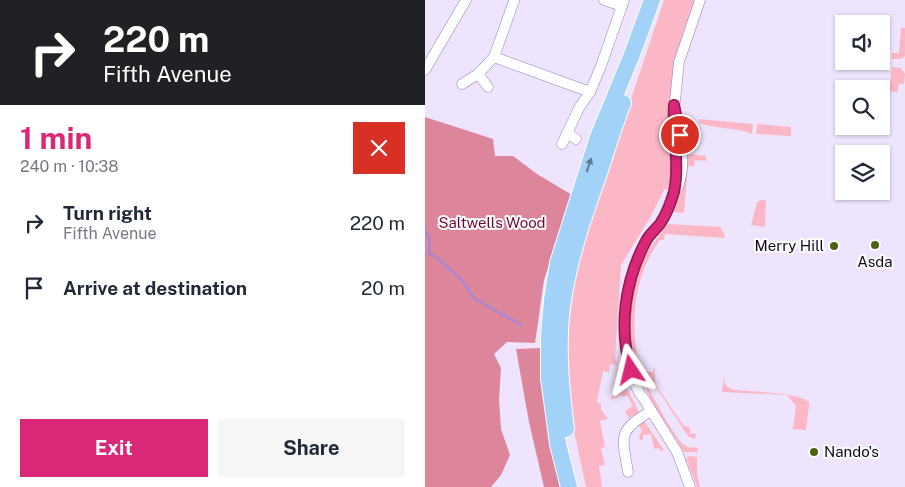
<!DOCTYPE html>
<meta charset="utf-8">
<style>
body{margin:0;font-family:"Public Sans",sans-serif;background:#f6f6f7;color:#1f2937;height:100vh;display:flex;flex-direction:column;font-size:19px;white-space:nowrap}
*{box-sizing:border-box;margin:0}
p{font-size:16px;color:#747a83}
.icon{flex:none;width:28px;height:28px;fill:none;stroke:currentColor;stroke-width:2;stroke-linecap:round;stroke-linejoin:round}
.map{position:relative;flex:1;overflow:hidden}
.details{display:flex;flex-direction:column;background:#fff;width:425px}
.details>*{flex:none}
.hud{background:#202124;color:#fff;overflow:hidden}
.buttons{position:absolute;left:410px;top:15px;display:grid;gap:10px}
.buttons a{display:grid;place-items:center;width:55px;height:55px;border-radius:0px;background:#fff;box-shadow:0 1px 4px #0004;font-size:25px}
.pin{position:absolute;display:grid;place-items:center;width:42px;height:42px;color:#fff;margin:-21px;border:2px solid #fff;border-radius:50%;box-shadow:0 1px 5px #0007}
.me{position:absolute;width:55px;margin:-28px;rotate:350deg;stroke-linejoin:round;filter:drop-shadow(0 0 4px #0008)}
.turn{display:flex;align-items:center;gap:18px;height:105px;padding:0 20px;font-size:22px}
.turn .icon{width:65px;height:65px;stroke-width:2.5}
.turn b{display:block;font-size:35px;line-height:42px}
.round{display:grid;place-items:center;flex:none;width:52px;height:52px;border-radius:0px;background:#f6f6f7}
.head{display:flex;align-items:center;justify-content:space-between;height:85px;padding:0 20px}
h1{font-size:30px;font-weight:700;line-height:38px;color:#db2777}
.primary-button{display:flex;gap:10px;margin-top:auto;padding:10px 20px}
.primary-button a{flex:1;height:58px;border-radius:0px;background:#db2777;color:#fff;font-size:20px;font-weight:700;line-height:58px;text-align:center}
.primary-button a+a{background:#f6f6f7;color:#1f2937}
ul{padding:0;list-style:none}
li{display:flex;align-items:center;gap:15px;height:65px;padding:0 20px}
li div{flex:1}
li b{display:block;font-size:19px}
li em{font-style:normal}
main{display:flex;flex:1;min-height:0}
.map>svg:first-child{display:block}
.green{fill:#fcb7c6}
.forest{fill:#dd859a}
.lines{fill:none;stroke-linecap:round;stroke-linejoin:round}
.stream{stroke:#a887d0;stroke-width:2.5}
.minor-casing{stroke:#947bb4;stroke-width:11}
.trunk-casing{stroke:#fff;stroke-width:18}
.minor{stroke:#fff;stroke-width:10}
.trunk{stroke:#a3d2f8;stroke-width:16}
.oneway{fill:#627795}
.route-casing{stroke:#8e194d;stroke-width:12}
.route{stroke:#db2777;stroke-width:9}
.poi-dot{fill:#4c620f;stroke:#fff;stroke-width:2}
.labels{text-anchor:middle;stroke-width:4;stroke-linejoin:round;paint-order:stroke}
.park-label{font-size:15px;fill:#740634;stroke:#fff}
.poi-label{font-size:15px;fill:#12071c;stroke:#fff;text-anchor:end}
</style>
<main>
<section class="details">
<div class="hud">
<div class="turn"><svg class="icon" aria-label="right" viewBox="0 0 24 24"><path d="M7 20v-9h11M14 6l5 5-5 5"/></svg><div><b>220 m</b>Fifth Avenue</div></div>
</div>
<div class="head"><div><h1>1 min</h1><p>240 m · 10:38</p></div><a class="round" style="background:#d93025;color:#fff"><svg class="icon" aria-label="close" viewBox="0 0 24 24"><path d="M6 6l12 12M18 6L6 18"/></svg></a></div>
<ul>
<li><svg class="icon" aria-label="right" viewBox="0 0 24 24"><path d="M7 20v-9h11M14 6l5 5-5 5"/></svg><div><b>Turn right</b><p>Fifth Avenue</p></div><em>220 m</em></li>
<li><svg class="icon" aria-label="arrive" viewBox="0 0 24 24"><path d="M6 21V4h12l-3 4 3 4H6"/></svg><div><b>Arrive at destination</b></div><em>20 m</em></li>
</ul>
<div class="primary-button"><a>Exit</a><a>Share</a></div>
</section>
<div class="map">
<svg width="480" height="487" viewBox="0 0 480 487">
<rect width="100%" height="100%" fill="#eee4fd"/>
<g class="green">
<polygon points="239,0 270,0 247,83 244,122 247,171 244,189 239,190 225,218 196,265 190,357 199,383 214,412 204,418 200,411 208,406 202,395 198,397 196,395 186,400 188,393 193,393 196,378 191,377 193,365 185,364 184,372 178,371 172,402 176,403 176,409 183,419 175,421 180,447 176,448 180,465 174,466 177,487 161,487 144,408 142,346 148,290 157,246"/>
<polygon points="476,28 480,28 480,56 476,59 467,59 467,53 474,53"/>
<polygon points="467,67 476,68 480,74 479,84 474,84 472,92 463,91 463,82 465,82"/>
<path d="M274,119L328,124L327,134C310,127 291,129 274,123Z"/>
<polygon points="332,124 366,127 366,136 331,134"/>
<polygon points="266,154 281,156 281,161 270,160 269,166 263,166 259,213 249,212 260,182 263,155"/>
<polygon points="336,200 341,200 340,227 326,225 332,202"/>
<path d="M243,224L295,227L299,233L300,238L240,234L239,240H235C208,277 206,320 213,364L216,365V371L228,372L229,366L230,368V380L231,385L258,425L265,428V433L271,434L270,439L263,436L227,381L213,375C202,336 202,296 219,259C225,246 235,235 243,224Z"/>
<path d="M299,376C299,385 302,388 310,390C327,392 373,392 384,402V406L381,430L368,429L371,406L362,395L297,392Z"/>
<path d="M220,385L222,386C229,397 251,442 261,446C264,448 269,447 273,448L272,452H259L226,400Z"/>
<polygon points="219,421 239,450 235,451 234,448 229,449 226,434 218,435 218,440 215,440 214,436 217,431 213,424"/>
<polygon points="264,456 272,457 272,473 275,487 272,487 261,458"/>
</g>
<g class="forest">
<polygon points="0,117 68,139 70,156 88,156 112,174 147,195 119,280 110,343 82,342 69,354 76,368 74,400 76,429 85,455 76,475 66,487 0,487"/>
<polygon points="118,348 139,487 119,487 104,422 91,349"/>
</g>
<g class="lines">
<polyline class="stream" points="0,230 5,240 4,254 10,256 36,279 50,299 96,325"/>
<g class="minor-casing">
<g id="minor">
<polyline points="179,0 197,6"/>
<polyline points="69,57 165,92"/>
<polyline points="0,70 41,0"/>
<polyline points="53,74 63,87"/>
<polyline points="37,84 53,74 69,57 89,1"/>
<path d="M249,105C254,131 262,158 254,184C253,188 250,190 248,194C244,203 241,213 236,222C232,228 226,233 222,239C198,277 189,363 219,399L252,452L265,487"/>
<polyline points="249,110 254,62 275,0"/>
<polyline points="142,133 151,139"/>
<polyline points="137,144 154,108 165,92 176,66 199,0"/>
<path d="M203,472C197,436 192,431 226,411"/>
</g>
</g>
<g class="trunk-casing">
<g id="trunk">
<path d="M141,429C136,389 132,347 137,307C143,263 157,221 172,179C181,153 188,128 198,103"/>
<polyline points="144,487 133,444 124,378 124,336 127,300 133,263 173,137 206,57 227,0"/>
</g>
</g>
<use href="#minor" class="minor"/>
<use href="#trunk" class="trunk"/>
</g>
<defs><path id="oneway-solid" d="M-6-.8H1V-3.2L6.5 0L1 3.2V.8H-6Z" transform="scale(1.25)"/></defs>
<use class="oneway" href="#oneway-solid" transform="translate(164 165) rotate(-72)"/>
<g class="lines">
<g class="route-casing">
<path id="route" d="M206,370C193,328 200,280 221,241C224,235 230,230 235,224C241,215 246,203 249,192C255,164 247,134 249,105L255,135"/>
</g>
<use href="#route" class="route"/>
</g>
<g class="poi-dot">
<circle cx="450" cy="245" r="5"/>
<circle cx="409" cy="246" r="5"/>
<circle cx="389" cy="452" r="5"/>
</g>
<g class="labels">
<g class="park-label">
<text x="67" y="228">Saltwells Wood</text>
</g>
<g class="poi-label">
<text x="399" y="251">Merry Hill</text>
<text x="450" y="267" text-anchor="middle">Asda</text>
<text x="399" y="457" text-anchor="start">Nando's</text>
</g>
</g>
</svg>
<div class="buttons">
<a><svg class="icon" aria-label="sound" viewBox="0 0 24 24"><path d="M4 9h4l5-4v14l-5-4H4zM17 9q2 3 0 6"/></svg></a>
<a><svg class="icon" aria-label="search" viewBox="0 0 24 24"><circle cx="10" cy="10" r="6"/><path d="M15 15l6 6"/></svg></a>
<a><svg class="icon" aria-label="layers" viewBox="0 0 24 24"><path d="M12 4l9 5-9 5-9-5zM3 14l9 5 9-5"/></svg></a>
</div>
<div class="pin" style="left:255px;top:135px;background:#d93025"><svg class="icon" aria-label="arrive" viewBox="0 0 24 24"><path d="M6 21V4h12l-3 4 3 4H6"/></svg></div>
<svg class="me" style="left:206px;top:370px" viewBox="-20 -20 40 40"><path d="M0-17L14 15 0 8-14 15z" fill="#db2777" stroke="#fff" stroke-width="4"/></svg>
</div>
</main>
